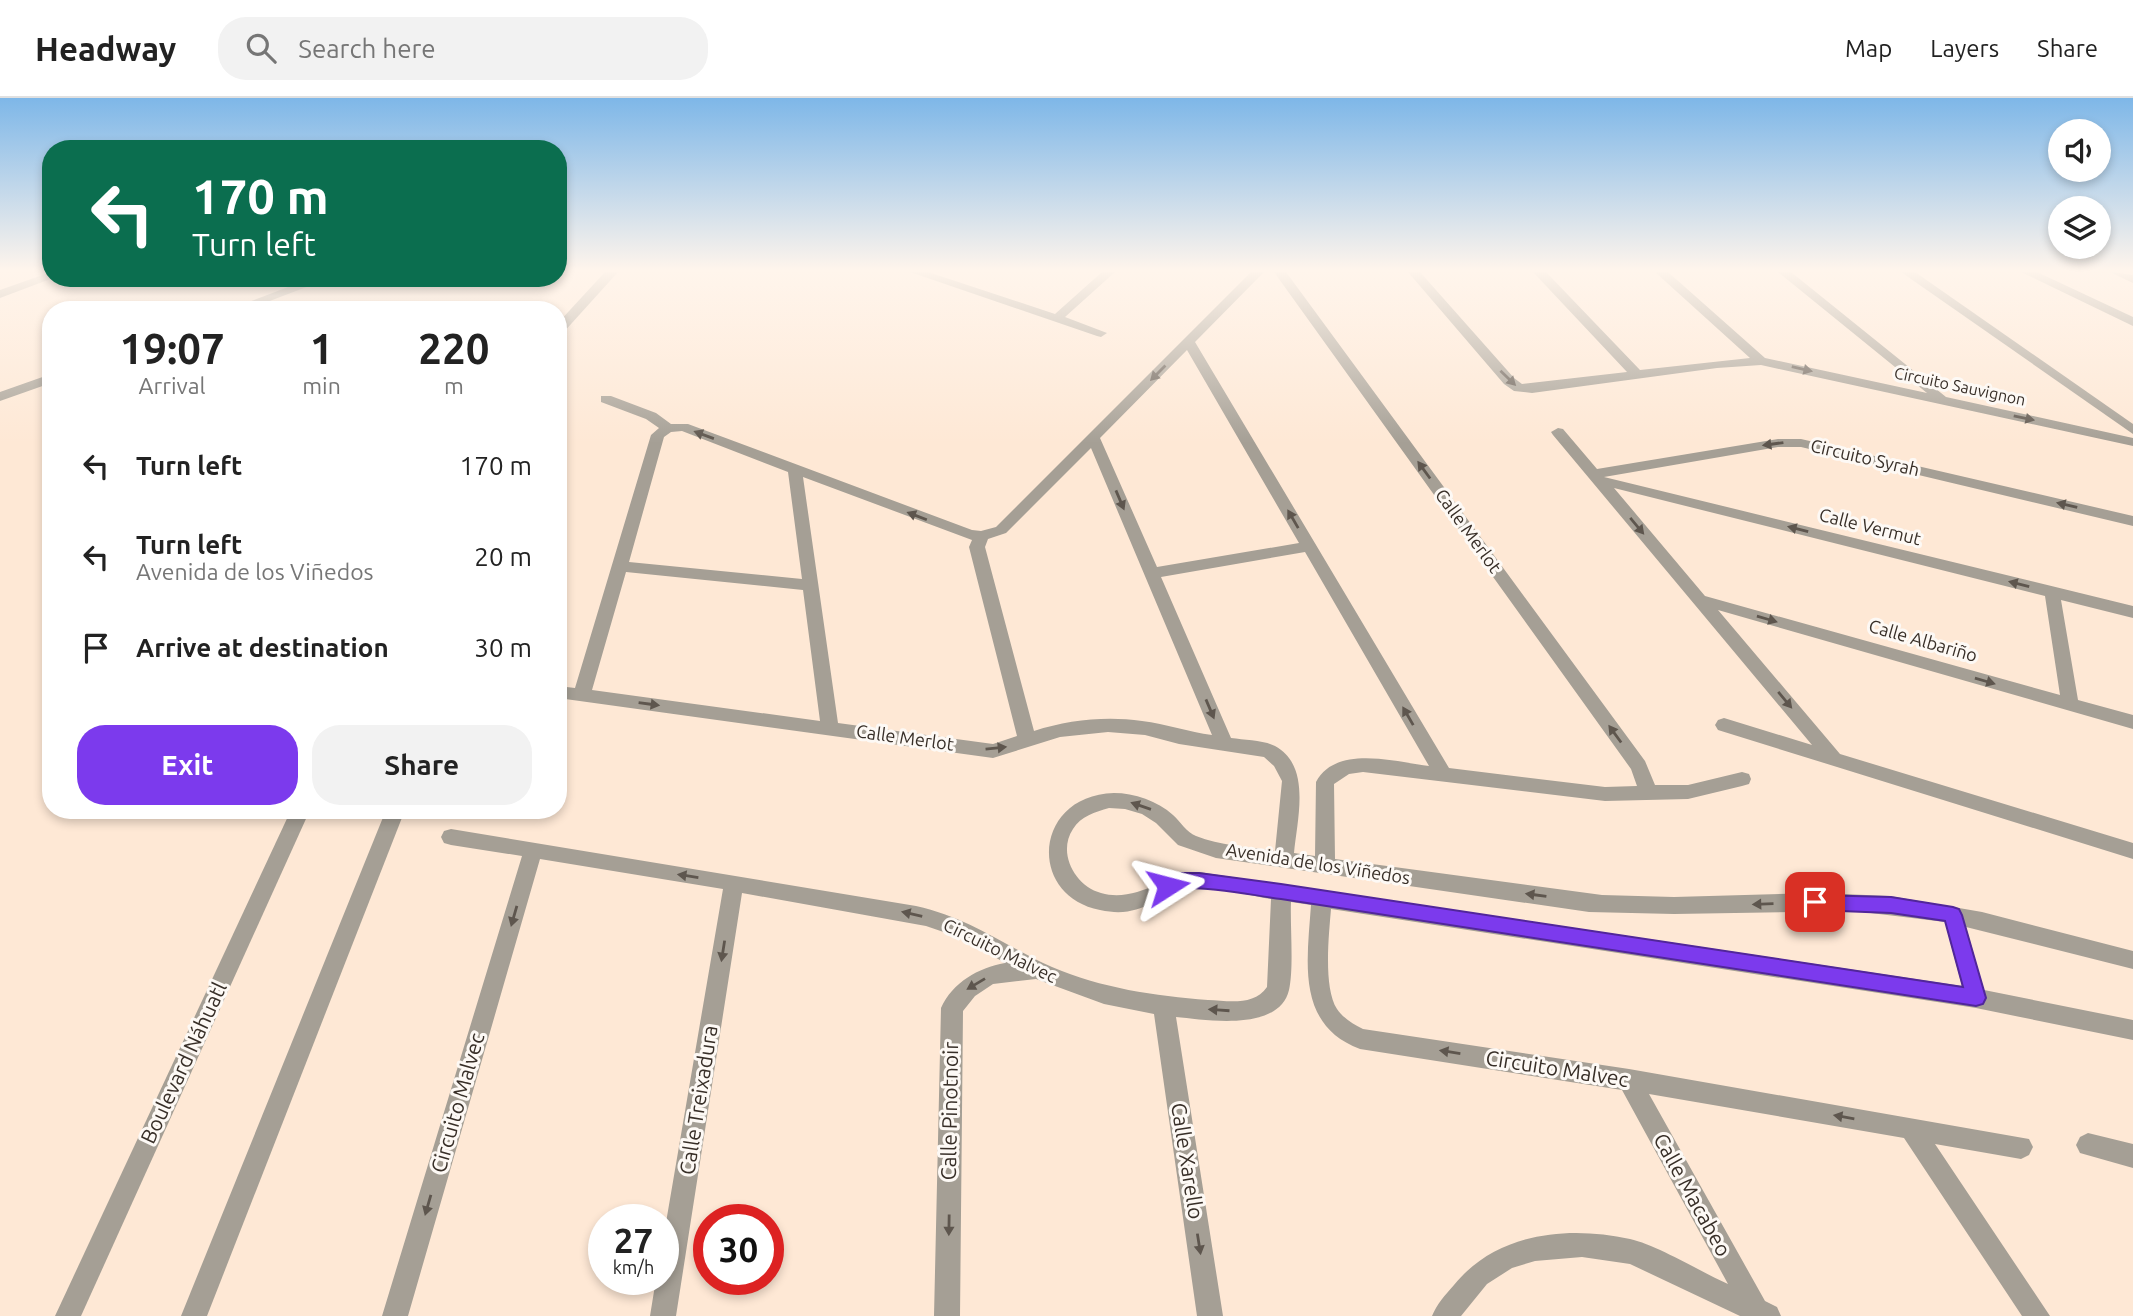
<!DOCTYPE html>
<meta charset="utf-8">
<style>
body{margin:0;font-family:Ubuntu,sans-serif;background:#f2f2f2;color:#222;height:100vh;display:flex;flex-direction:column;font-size:26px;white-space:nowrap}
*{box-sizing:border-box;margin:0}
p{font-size:23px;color:#767676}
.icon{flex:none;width:38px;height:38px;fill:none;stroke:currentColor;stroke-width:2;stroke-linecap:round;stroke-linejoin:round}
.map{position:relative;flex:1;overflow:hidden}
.sheet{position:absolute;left:42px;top:203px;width:525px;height:518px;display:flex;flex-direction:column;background:#fff;border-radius:28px;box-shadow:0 4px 10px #0003}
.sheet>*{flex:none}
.hud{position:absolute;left:42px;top:42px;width:525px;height:147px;border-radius:28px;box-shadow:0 4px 10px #0003;background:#0b6e4f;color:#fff;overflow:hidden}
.tools{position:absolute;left:2048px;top:21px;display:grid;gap:14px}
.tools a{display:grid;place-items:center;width:63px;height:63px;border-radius:50%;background:#fff;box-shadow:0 4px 10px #0003;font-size:35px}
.speed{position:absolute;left:588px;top:1106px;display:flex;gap:14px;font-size:35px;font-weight:700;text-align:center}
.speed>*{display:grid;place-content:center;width:91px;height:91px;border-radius:50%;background:#fff;box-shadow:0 4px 10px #0003;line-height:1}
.speed small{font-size:18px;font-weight:400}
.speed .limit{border:10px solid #d22;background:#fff;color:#111}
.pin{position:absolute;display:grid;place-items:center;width:60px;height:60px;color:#fff;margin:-30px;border-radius:14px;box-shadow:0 4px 10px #0006}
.me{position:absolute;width:77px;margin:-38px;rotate:81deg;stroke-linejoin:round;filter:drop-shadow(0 0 5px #0008)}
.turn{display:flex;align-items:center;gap:24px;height:147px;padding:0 35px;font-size:32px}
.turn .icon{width:91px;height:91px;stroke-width:2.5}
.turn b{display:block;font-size:49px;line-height:60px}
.eta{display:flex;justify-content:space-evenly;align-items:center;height:119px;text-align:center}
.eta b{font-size:42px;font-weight:700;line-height:49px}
.action{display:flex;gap:14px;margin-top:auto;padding:14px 35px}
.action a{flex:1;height:80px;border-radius:28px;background:#7c3aed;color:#fff;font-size:28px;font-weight:700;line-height:80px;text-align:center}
.action a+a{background:#f2f2f2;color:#222}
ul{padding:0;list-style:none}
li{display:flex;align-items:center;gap:21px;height:91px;padding:0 35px}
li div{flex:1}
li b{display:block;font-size:26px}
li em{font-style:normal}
header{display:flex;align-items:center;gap:42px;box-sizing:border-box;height:98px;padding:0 35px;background:#fff;border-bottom:2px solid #e0e0e0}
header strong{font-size:33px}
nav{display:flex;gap:38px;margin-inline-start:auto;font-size:24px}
.search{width:490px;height:63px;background:#f2f2f2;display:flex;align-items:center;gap:18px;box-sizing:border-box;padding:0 24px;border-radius:28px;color:#767676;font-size:26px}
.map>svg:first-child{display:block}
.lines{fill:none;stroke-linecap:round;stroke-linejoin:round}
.minor{fill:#a59f95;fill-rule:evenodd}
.oneway{fill:#5e564e}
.route{fill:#7c3aed;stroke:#51269a;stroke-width:2}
.labels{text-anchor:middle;stroke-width:6;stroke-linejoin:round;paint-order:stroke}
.far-street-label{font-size:16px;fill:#382f28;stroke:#fdf9f5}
.street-label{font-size:18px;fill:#382f28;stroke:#fdf9f5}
.near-street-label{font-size:21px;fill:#382f28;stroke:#fdf9f5}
</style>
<header>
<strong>Headway</strong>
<div class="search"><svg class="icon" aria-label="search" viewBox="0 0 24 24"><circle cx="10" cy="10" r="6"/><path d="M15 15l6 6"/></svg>Search here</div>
<nav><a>Map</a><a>Layers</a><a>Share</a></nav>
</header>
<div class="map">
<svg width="2133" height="1218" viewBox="0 0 2133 1218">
<rect width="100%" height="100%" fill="#fee8d5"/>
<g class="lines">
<g class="minor">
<polygon points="51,174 51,180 53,180 0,200 0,192"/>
<polygon points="605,174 618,174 562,236 558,237 558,225"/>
<polygon points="910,174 928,174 1055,216 1102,174 1115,174 1065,219 1107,235 1101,239 1097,238"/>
<path d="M1251,174H1264L1195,244L1449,670L1605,689L1637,688L1631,671L1274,174H1286L1645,663L1655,687H1688L1742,674L1749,676L1751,681L1749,686L1742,688L1688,701L1605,703L1363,674L1349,676L1334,686L1335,761L1602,797L1674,799L1818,795L1890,798L1982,814L2133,853V871L1966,829L1984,892L2133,922V942L1976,910L1331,811C1329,836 1323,889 1337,911C1343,920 1353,926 1363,931L1629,971L2029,1041L2033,1049L2029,1057L2021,1061L1935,1046L2050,1218H2022L1904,1040L1649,996L1765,1203L1777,1209L1781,1218H1740L1630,1166L1582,1159L1535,1163L1512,1170L1487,1186L1461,1218H1432C1437,1206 1445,1197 1454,1187C1496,1135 1567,1127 1630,1141C1657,1147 1701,1174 1728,1186L1622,992L1360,951C1296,927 1307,864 1311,807L1291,804C1290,829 1294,869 1289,892C1279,934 1207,922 1176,919L1223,1218H1197L1154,916L1104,906L1036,881L993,886L975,898L963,913L960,1218H934L941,910C953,884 978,870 1005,865L964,841L926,828L742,795L676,1218H650L656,1181H663V1142L723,791L540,761L408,1218H382L522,758L451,747L444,745L441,739L444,733L451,731L916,808C970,820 1003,847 1052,869C1101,890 1155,898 1208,902C1229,903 1254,908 1267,889L1271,801C1245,797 1212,786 1186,792C1152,799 1141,821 1100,812C1026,797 1034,697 1114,695C1134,695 1158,703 1173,717C1181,724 1186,734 1196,738C1221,748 1249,749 1275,753L1282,683L1274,668L1264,659L1179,646L1145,637L1108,634L1060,639L993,660L558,600V588L575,590L651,337L659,330L646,321L601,304V298H611L656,315L671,326H688L972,432L981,433L996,429ZM1187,252L1299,445L1157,469L1100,340ZM682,333L788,374L802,481L629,464L664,339L671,334ZM1091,350L1212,637C1189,634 1166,626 1142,623C1105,618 1069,622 1034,633L985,449L988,441L1006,435ZM803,379L972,442L969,449L1017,638L993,646L838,625ZM1305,454L1429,668C1396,664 1336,646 1316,684L1315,758L1294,755C1297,722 1312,668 1275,648C1263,642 1245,642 1231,640L1161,479ZM626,474L803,492L820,623L592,592ZM1109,710L1125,711L1142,716L1156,725L1178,747L1216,760L1589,814L1674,816L1854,813L1945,824L1962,888L1199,774C1165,777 1136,805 1101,795C1075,788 1057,755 1073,731C1081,718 1095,714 1109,710Z"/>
<polygon points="1408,174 1420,174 1514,280 1522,286 1627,274 1533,174 1546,174 1640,272 1750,260 1655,174 1668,174 1765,260 1927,295 1778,174 1791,174 1946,299 2133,340 2133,348 1761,267 1717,270 1532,295 1514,293 1504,286"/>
<polygon points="1901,174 1915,174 2133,326 2133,336"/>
<polygon points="2021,174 2037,174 2133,219 2133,228"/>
<polygon points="2112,174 2133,177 2133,185 2114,176"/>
<polygon points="312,180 330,180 246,212 228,212"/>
<polygon points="51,276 51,285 0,303 0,294"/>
<path d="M1558,330L1563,331L1597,371L1778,341H1801L2133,418V428L1801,349H1778L1604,379L2133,508V520L2061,502L2078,602L2133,617V631L1718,512L1840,656L2133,745V761L1718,632L1715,627L1718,622L1724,620L1812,647L1553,337L1551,334ZM1614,390L2045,498L2060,597L1705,498Z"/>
<polygon points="291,712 310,712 81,1218 55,1218"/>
<polygon points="386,712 405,712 207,1218 181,1218"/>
<polygon points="2088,1035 2133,1046 2133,1070 2080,1055 2076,1047 2080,1039"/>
</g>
</g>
<defs><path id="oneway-solid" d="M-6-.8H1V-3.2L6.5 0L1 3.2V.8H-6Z" transform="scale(1.75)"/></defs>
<g class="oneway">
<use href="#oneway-solid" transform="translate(1802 271) rotate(13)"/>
<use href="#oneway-solid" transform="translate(1158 275) rotate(135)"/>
<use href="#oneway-solid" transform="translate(1508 280) rotate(44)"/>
<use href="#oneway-solid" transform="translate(2024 320) rotate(12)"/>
<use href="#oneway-solid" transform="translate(704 337) rotate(-160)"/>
<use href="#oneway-solid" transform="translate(1773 346) rotate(172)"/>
<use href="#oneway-solid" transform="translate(1424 372) rotate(-126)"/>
<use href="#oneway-solid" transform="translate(1120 402) rotate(67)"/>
<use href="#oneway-solid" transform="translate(2067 407) rotate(-167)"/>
<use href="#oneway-solid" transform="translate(917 418) rotate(-159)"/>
<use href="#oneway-solid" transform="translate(1293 421) rotate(-120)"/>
<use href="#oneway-solid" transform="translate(1637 428) rotate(50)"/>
<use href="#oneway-solid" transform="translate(1798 431) rotate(-166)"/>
<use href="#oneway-solid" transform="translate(2019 486) rotate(-166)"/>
<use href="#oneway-solid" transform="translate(1767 521) rotate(16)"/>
<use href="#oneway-solid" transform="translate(1985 583) rotate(16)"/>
<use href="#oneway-solid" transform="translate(1785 602) rotate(50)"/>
<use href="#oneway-solid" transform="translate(649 606) rotate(8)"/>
<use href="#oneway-solid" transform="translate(1210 611) rotate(67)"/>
<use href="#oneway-solid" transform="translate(1408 618) rotate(-120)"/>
<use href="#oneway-solid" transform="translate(1615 636) rotate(-126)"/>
<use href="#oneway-solid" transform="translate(996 650) rotate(-6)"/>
<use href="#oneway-solid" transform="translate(1141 708) rotate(-161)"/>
<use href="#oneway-solid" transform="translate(688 778) rotate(-171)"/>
<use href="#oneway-solid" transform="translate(1536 797) rotate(-172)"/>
<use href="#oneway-solid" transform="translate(1763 806) rotate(178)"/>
<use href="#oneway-solid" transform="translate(912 816) rotate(-167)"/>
<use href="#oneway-solid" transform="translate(514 818) rotate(106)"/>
<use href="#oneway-solid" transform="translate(723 853) rotate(99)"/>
<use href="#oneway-solid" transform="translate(976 886) rotate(149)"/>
<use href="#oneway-solid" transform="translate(1219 912) rotate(-176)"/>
<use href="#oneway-solid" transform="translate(1450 954) rotate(-171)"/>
<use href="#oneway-solid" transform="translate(1844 1019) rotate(-170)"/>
<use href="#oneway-solid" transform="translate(428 1107) rotate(106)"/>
<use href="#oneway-solid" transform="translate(949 1127) rotate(91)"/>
<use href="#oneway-solid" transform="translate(1199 1146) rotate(81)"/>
</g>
<linearGradient id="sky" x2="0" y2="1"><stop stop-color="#7eb7e8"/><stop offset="0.5" stop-color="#fff5ec"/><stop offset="1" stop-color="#fff5ec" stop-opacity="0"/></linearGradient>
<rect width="2133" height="345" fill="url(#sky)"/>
<path class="route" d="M1181,775H1199L1281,786L1963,889L1945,823L1891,815L1815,812L1809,810L1806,804L1809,799L1815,797L1891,799L1953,809L1959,811L1962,817L1986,900L1983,906L1976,908L1281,801C1251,797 1219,790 1188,790C1178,790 1171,797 1162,793L1159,788L1162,783Z"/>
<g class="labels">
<g class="far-street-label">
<text transform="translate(1960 288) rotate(12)" y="6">Circuito Sauvignon</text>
</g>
<g class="street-label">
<text transform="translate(1865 360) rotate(13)" y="6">Circuito Syrah</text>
<text transform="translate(1870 429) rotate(14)" y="6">Calle Vermut</text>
<text transform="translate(1468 433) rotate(54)" y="6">Calle Merlot</text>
<text transform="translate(1923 543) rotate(16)" y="6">Calle Albariño</text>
<text transform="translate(905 640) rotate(8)" y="6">Calle Merlot</text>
<text transform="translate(1318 766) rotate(9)" y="6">Avenida de los Viñedos</text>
<text transform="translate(1000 853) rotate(26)" y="6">Circuito Malvec</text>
</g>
<g class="near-street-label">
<text transform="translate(184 965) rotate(-65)" y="7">Boulevard Náhuatl</text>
<text transform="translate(1557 971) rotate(9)" y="7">Circuito Malvec</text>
<text transform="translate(699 1002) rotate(-81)" y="7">Calle Treixadura</text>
<text transform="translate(458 1005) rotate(-74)" y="7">Circuito Malvec</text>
<text transform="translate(950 1013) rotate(-89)" y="7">Calle Pinotnoir</text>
<text transform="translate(1187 1063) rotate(81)" y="7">Calle Xarello</text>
<text transform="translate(1692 1097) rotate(61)" y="7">Calle Macabeo</text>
</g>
</g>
</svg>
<div class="tools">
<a><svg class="icon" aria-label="sound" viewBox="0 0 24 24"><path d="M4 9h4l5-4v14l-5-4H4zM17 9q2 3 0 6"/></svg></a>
<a><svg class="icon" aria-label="layers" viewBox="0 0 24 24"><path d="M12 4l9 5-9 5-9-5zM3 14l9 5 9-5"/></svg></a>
</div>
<div class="speed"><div>27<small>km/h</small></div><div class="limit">30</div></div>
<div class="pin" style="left:1815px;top:804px;background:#d93025"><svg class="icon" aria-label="arrive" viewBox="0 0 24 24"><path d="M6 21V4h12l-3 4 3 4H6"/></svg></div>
<svg class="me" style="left:1168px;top:788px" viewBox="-20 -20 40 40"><path d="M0-17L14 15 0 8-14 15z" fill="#7c3aed" stroke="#fff" stroke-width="4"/></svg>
<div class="hud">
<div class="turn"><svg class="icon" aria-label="left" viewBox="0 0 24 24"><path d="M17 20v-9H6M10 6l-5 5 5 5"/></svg><div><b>170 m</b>Turn left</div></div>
</div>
<section class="sheet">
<div class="eta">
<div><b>19:07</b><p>Arrival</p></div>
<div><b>1</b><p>min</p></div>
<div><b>220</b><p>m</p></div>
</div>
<ul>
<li><svg class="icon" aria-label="left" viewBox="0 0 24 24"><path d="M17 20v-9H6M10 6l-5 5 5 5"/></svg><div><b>Turn left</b></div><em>170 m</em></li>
<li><svg class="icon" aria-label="left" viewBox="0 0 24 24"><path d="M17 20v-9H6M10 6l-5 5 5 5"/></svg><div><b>Turn left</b><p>Avenida de los Viñedos</p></div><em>20 m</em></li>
<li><svg class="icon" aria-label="arrive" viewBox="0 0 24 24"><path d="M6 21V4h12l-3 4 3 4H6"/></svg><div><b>Arrive at destination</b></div><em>30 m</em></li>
</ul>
<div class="action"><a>Exit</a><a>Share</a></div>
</section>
</div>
